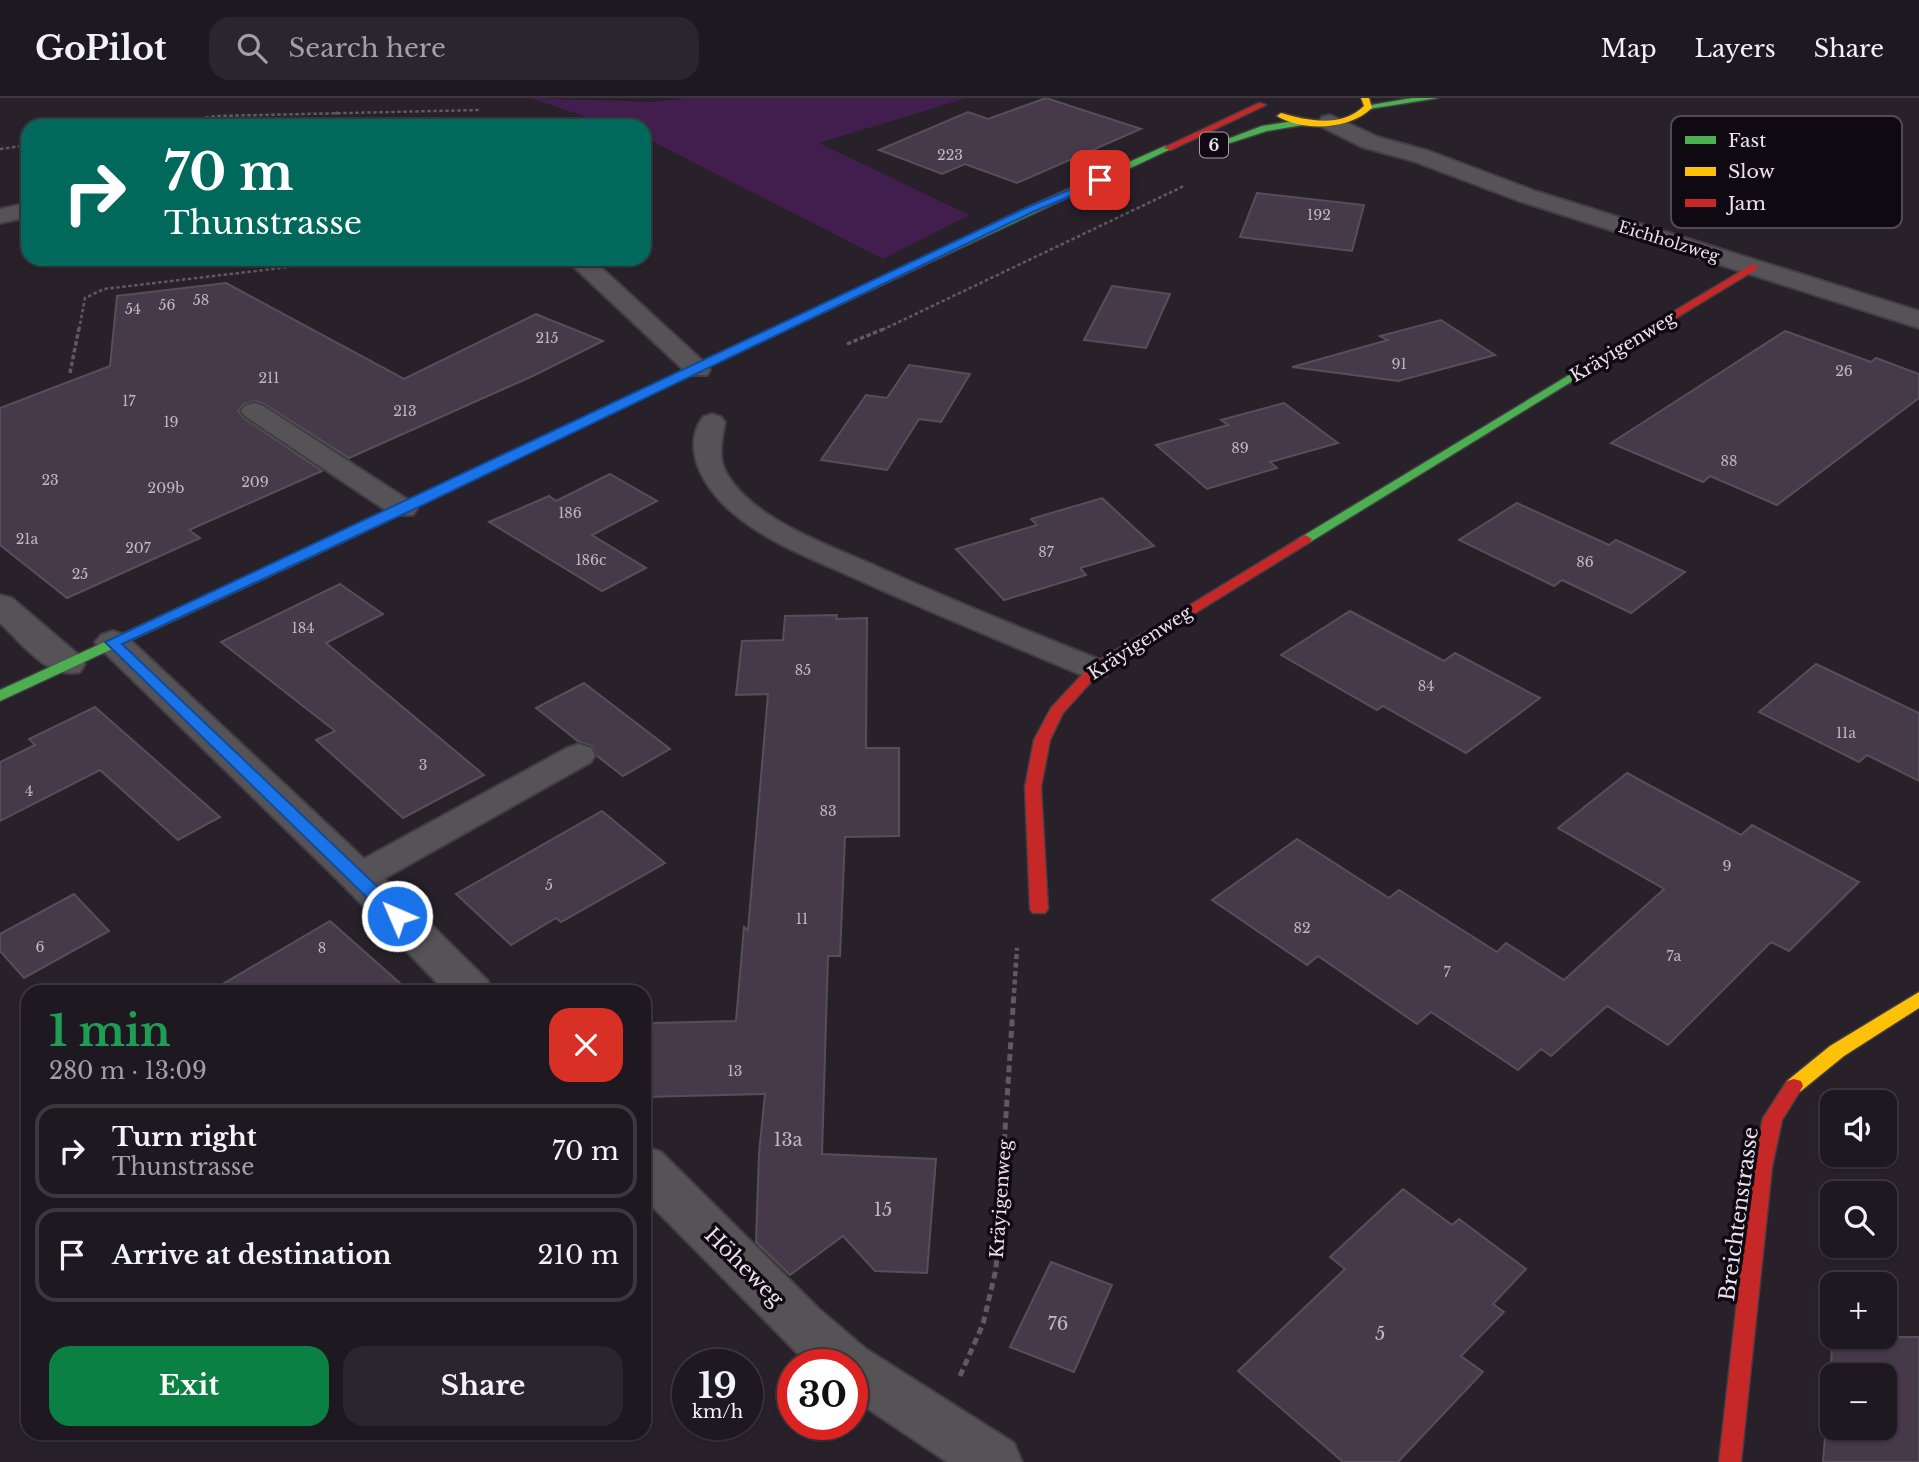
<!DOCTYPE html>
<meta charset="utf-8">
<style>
body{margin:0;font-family:"Libre Baskerville",serif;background:#2b262d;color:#f1f3f6;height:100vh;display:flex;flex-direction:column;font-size:26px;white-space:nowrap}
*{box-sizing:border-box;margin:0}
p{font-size:23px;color:#a1a0a5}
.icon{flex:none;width:38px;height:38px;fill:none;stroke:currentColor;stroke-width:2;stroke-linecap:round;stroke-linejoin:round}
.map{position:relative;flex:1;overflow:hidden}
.details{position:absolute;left:21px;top:887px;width:630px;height:455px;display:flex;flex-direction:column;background:#1e1920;border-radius:21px;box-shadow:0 2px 5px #0004,0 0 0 2px #3c383e}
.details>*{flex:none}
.top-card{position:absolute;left:21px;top:21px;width:630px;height:147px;border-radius:21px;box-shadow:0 2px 5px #0004,0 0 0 2px #3c383e;background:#00695c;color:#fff;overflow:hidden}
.buttons{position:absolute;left:1820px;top:992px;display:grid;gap:14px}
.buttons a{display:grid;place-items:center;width:77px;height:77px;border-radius:14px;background:#1e1920;box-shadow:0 2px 5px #0004,0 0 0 2px #3c383e;font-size:35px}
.speed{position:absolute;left:672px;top:1251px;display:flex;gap:14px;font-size:35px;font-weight:700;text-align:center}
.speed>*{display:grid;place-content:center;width:91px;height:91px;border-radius:50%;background:#1e1920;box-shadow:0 2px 5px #0004,0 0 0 2px #3c383e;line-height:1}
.speed small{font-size:18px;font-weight:400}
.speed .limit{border:10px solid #d22;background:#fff;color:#111}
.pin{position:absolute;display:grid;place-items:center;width:60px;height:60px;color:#fff;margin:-30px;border-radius:14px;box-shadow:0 4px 10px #0006}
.me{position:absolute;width:77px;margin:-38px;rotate:315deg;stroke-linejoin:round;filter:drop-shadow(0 0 5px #0008)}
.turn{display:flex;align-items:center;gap:24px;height:147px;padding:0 28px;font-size:32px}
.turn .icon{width:91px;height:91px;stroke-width:2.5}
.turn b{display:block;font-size:49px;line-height:60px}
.round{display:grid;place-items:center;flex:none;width:74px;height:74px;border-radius:21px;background:#2b262d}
.overview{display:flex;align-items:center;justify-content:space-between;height:119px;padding:0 28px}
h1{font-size:42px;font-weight:700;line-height:52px;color:#1e9e55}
.button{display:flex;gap:14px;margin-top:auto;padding:14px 28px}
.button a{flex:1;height:80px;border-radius:21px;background:#0b8043;color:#fff;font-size:28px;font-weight:700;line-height:80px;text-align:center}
.button a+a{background:#2b262d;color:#f1f3f6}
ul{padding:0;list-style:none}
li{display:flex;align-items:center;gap:21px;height:94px;margin:0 14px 10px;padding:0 14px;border:4px solid #3c383e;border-radius:21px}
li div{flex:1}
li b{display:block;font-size:26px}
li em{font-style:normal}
header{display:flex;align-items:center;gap:42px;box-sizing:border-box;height:98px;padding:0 35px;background:#1e1920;border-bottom:2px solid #3c383e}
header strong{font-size:33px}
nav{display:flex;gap:38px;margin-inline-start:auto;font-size:24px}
.search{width:490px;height:63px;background:#2b262d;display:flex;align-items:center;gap:18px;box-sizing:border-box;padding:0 24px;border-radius:21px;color:#a1a0a5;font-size:26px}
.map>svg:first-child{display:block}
.green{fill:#421e4e}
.building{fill:#463a4a;stroke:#554f57;stroke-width:2;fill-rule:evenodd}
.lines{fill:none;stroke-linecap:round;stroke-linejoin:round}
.lane-casing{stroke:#423d44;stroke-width:4}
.street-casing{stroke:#423d44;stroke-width:4}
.fast-casing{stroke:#423d44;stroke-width:3}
.slow-casing{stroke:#423d44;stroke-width:3}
.jam-casing{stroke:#423d44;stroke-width:3}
.path-far3{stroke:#5e5a5f;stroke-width:2.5;stroke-dasharray:3.5 2.5;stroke-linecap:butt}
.path-far2{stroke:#5e5a5f;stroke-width:3.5;stroke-dasharray:4.5 2.5;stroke-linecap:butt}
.path-far1{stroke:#5e5a5f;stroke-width:4.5;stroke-dasharray:5 3.5;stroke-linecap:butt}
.path{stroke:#5e5a5f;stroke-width:5;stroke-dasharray:7 4.5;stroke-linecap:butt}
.lane{fill:#565356;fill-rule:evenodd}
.street{fill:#565356;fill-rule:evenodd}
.fast{fill:#4caf50;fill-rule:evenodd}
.slow{fill:#ffc107;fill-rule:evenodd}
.jam{fill:#c62828;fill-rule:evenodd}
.route{fill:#1a73e8;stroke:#114b97;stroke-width:2}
.labels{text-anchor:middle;stroke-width:7;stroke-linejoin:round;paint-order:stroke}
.number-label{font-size:14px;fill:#c0b7c4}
.shield{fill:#0f0911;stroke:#a8a0aa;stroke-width:2}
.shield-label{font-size:16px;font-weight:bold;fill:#e9e1ec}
.far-street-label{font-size:16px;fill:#e9e1ec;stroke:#0f0911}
.street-label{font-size:18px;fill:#e9e1ec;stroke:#0f0911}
.near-number-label{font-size:18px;fill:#c0b7c4}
.near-street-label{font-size:21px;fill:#e9e1ec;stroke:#0f0911}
.key{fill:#0f0911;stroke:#504a53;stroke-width:2}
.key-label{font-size:19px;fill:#e9e1ec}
</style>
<header>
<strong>GoPilot</strong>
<div class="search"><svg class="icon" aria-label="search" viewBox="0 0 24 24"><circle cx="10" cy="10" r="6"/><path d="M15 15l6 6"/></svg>Search here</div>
<nav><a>Map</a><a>Layers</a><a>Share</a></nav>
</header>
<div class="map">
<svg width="1919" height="1364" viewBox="0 0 1919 1364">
<rect width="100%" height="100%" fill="#28212a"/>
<polygon class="green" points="530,0 654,4 685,0 967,0 819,45 969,117 883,161 644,39 644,28 613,28"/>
<g class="building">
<polygon points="1046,0 1141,31 1017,85 965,66 942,76 879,52 968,14 988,21"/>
<polygon points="1257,95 1364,107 1352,153 1240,139"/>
<polygon points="226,185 404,281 536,216 603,243 535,277 349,360 264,306 255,303 244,306 238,313 244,320 322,373 189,432 200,440 67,500 0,447 0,310 110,268 117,198"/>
<polygon points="1112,188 1170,196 1146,250 1084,242"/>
<polygon points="1441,222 1495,257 1398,283 1292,269 1388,242 1380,238"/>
<polygon points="1785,233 1871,264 1876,260 1919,276 1919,300 1777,407 1710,378 1703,384 1611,345"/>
<polygon points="909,267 970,276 941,324 919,321 887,372 821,362 866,297 887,300"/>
<polygon points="1284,305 1338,345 1270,364 1277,370 1207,391 1156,347 1228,327 1221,322"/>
<polygon points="610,376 657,403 592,437 646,470 602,493 489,424 549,398 556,403"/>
<polygon points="1102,400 1154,448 1080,470 1086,477 1004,502 956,451 1037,427 1031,421"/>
<polygon points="1517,405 1609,447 1616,442 1685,474 1631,515 1562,482 1554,488 1459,442"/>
<polygon points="340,486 383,516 326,545 484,677 403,720 316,642 335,633 221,544"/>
<polygon points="1350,513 1444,563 1455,555 1540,600 1466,655 1383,608 1377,612 1281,557"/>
<polygon points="837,517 836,521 867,520 866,650 899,650 899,738 845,739 840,858 828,858 822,1056 936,1061 927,1175 875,1173 843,1138 790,1177 756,1144 759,1055 765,996 644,999 653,925 736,923 744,829 748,832 768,596 736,597 742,543 783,542 785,518"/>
<polygon points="1816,566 1919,615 1919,683 1867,657 1859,664 1759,614"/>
<polygon points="584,585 670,651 623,678 597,658 592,648 579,644 536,610"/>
<polygon points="95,609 220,719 178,742 100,672 0,723 0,664 35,647 29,641"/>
<polygon points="1627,675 1741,737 1752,727 1859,784 1789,853 1771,844 1668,947 1607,908 1551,958 1541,951 1518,972 1431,914 1417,926 1318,858 1307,867 1212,802 1297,741 1389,800 1399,792 1497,854 1506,845 1564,882 1664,791 1558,730"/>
<polygon points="602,713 665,765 561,824 556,820 511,847 456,796"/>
<polygon points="74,796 109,833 24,880 0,853 0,836"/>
<polygon points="330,823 410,894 209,894"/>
<polygon points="1403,1091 1452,1127 1459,1121 1526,1171 1493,1206 1504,1214 1461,1258 1483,1274 1398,1364 1343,1364 1238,1273 1345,1171 1330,1159"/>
<polygon points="1051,1164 1112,1187 1074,1274 1010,1249"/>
<path d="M1833,1239H1919V1364H1823ZM1832,1278H1885V1330H1832Z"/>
</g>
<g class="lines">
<g class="lane-casing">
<g id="lane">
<polygon points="573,161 592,161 707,267 710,272 707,277 689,277 574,169 571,164"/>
<polygon points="254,305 263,308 413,405 417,411 413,417 393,417 245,318 241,313 245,308"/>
<path d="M712,316L721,319L725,324C722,340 717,361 727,376C754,423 832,448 880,470C954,503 1030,534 1106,564L1110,571L1106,578L1095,580L1084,578C1006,545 927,513 850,478C810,460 767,444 733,415C707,393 679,353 703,319Z"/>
<polygon points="579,646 591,650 595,657 591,664 371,788 359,791 347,788 341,779 347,770 567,650"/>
</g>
</g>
<g class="street-casing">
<g id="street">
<polygon points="1330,17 1378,39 1429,53 1535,93 1919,213 1919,230 1519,103 1413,63 1362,49 1322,29 1319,24 1322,19"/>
<polygon points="28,105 28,119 0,125 0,111"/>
<path d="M0,497L12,500L80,558L85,566L80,574C48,582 22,545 0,525Z"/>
<polygon points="113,533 125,537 373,769 487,882 494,894 446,894 345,789 101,551 95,544 101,537"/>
<polygon points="644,1048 661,1054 819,1211 866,1251 1014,1345 1022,1364 947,1364 852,1300 852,1267 809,1267 644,1100"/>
</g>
</g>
<g class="fast-casing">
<g id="fast">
<polygon points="1412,0 1438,0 1369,11 1365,8"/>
<polygon points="1306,21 1309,22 1309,26 1267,33 1230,45 1225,42 1262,28"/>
<polygon points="1165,48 1173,50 737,255 727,253 1028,109"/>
<polygon points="1642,233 1648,236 1646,238 1310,444 1305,445 1298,441"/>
<polygon points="338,437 343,438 343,444 0,603 0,592"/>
</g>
</g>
<g class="slow-casing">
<g id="slow">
<path d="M1361,0H1369L1372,10C1349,32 1303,34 1277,18L1281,15C1309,23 1341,30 1364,8Z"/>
<polygon points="733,250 739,253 737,255 343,444 338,445 331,441"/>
<polygon points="1919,894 1919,910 1844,958 1801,993 1794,995 1787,993 1785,988 1787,983 1830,948"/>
</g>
</g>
<g class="jam-casing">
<g id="jam">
<polygon points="1259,5 1266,7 1171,52 1163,50"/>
<polygon points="1753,166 1758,169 1757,171 1646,238 1636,236"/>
<polygon points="1305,437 1312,441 1310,444 1100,574 1063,615 1050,642 1041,689 1048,811 1045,815 1033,815 1030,811 1025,689 1034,642 1051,610 1090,568"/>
<polygon points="1794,981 1801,983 1803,988 1782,1022 1772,1069 1741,1364 1719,1364 1752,1069 1763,1020 1787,983"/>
</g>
</g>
<g class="path-far3">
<polyline points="146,28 217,18 479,12"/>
<polyline points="332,28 337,13"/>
<polyline points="0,51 28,47"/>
<polyline points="79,232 85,200 104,191 357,161"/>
<polyline points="882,232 1184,88"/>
</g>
<g class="path-far2">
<polyline points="847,246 886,230"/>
<polyline points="70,275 79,230"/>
</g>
<polyline class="path-far1" points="1014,895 1017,850"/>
<polyline class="path" points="960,1278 983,1226 996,1171 1014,894"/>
<use href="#lane" class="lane"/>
<use href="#street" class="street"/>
<use href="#fast" class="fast"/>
<use href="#slow" class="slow"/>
<use href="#jam" class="jam"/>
</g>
<polygon class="route" points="1100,79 1104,84 1035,113 408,414 122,546 403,813 405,818 403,822 390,822 105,544 1028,109"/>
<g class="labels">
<g class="number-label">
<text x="950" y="62">223</text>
<text x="1319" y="122">192</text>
<text x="201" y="207">58</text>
<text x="167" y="212">56</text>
<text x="133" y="216">54</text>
<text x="547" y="245">215</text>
<text x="1399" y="271">91</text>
<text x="1844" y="278">26</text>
<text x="269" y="285">211</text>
<text x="129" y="308">17</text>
<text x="405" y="318">213</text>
<text x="171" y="329">19</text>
<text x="1240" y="355">89</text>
<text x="1729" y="368">88</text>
<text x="50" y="387">23</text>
<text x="255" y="389">209</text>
<text x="166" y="395">209b</text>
<text x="570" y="420">186</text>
<text x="27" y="446">21a</text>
<text x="138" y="455">207</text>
<text x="1046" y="459">87</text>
<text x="591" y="467">186c</text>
<text x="1585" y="469">86</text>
<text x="80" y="481">25</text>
<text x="303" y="535">184</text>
<text x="803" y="577">85</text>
<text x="1426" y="593">84</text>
<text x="1846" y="640">11a</text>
<text x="423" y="672">3</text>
<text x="29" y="698">4</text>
<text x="828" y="718">83</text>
<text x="1727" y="773">9</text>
<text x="549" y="792">5</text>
<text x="802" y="826">11</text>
<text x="1302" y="835">82</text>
<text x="40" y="854">6</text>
<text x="322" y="855">8</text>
<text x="1674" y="863">7a</text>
<text x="1447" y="879">7</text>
<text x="735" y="978">13</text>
</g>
<rect class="shield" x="1200" y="34.5" width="28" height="25" rx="5"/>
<g class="shield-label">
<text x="1214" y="53">6</text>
</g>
<g class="far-street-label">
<text transform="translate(1669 143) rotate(17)" y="6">Eichholzweg</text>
</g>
<g class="street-label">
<text transform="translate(1623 249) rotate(-31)" y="6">Kräyigenweg</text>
<text transform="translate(1140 545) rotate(-33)" y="6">Kräyigenweg</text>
<text transform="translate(1001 1101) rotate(-86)" y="6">Kräyigenweg</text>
</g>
<g class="near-number-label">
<text x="788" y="1048">13a</text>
<text x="883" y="1118">15</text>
<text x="1058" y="1232">76</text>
<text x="1380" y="1242">5</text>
</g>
<g class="near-street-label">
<text transform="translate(1739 1116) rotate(-82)" y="7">Breichtenstrasse</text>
<text transform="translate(744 1169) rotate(45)" y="7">Höheweg</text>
</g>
</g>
<rect x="1671" y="18" width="231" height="112" rx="10" class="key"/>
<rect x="1685" y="38" width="31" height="8" fill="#4caf50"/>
<rect x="1685" y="69" width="31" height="9" fill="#ffc107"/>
<rect x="1685" y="101" width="31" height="8" fill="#c62828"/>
<g class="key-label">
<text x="1728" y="49">Fast</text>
<text x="1728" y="80">Slow</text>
<text x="1728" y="112">Jam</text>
</g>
</svg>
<div class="buttons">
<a><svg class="icon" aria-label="sound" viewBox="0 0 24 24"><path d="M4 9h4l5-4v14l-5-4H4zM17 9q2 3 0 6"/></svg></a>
<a><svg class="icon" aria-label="search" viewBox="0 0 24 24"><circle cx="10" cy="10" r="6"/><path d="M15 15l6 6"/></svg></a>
<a>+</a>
<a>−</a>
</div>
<div class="speed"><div>19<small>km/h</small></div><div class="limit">30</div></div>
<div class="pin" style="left:1100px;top:82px;background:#d93025"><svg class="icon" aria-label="arrive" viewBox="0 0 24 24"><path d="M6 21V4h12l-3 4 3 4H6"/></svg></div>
<svg class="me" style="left:397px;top:818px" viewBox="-20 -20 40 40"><circle r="17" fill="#1a73e8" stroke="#fff" stroke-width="3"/><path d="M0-11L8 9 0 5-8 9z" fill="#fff"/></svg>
<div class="top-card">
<div class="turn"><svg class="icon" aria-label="right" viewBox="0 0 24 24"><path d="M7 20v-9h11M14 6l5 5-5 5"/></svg><div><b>70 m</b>Thunstrasse</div></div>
</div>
<section class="details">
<div class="overview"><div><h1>1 min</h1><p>280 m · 13:09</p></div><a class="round" style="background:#d93025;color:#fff"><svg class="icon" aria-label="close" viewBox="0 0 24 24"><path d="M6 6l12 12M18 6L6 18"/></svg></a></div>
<ul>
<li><svg class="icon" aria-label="right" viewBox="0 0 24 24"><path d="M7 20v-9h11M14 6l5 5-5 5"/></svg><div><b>Turn right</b><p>Thunstrasse</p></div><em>70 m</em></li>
<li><svg class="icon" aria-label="arrive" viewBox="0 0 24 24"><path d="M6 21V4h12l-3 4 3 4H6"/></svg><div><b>Arrive at destination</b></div><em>210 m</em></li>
</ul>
<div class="button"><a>Exit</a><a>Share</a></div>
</section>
</div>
